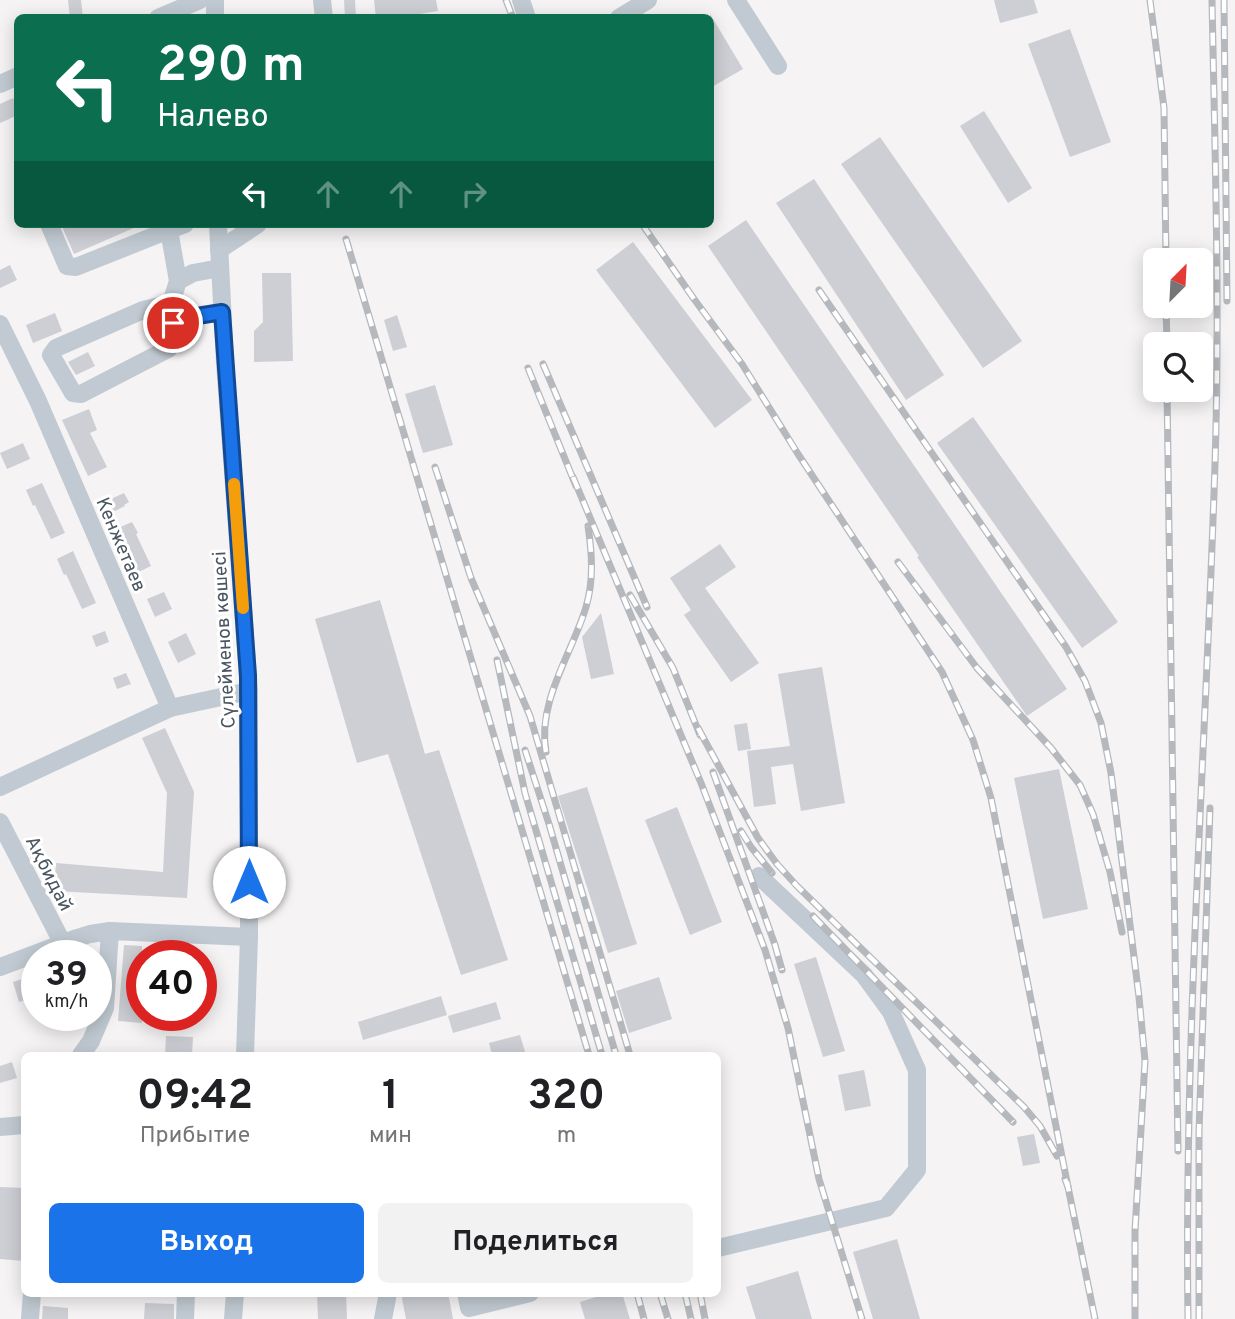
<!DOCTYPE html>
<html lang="ru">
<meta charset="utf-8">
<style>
body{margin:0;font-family:Overpass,sans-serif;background:#f2f2f2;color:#202124;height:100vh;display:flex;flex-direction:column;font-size:26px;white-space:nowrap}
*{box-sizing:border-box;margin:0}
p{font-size:23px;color:#757577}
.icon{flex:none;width:38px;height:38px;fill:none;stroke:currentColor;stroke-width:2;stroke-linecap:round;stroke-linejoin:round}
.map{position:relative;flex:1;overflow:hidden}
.details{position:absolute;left:21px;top:1052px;width:700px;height:245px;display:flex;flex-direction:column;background:#fff;border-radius:10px;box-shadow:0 4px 18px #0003}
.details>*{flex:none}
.guide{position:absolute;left:14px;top:14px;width:700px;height:214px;border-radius:10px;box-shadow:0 4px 18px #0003;background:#0b6e4f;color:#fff;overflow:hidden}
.needle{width:46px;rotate:24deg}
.fabs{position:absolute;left:1143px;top:248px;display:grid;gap:14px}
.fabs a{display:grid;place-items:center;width:70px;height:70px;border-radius:10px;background:#fff;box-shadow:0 4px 18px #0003;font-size:35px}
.speed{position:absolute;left:21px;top:940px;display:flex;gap:14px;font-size:35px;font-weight:700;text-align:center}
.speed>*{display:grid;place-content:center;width:91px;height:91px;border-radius:50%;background:#fff;box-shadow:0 4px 18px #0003;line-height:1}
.speed small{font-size:18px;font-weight:400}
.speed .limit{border:10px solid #d22;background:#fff;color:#111}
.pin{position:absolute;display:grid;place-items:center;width:60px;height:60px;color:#fff;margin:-30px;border:4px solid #fff;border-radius:50%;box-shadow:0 2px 7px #0007}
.me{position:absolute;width:77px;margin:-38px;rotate:0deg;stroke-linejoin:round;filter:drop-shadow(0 0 5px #0008)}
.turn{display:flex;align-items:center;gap:24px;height:147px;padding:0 28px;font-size:32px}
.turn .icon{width:91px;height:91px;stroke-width:2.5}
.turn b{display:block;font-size:49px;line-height:60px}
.lanes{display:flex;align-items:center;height:66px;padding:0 28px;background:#0003;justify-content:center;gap:35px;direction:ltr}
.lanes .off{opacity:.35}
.eta{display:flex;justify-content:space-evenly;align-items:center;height:119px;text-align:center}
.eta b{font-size:42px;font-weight:700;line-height:49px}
.cta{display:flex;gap:14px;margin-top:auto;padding:14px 28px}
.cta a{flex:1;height:80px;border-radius:10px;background:#1a73e8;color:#fff;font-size:28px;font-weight:700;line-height:80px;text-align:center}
.cta a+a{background:#f2f2f2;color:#202124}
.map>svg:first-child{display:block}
.building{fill:#cdcfd5}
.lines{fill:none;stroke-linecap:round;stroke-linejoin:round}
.minor{stroke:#c1cad2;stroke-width:18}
.rail-casing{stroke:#b5b8bd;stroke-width:7}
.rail{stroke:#fff;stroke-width:4.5;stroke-dasharray:13;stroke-linecap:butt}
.route-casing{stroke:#114b97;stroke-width:18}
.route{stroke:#1a73e8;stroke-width:12}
.slow{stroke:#f59e0b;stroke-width:12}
.labels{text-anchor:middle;stroke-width:6;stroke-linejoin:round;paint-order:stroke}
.street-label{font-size:19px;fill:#4a5661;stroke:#fff}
</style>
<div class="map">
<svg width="1235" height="1319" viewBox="0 0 1235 1319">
<rect width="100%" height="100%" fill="#f5f3f3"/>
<g class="building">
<polygon points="68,0 81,0 83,18 70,18"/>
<polygon points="344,0 355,0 356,18 345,18"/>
<polygon points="374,0 436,0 438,11 395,18 376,18"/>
<polygon points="994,0 1034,0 1038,13 1000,23"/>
<polygon points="710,14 743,69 710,88"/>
<polygon points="1070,29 1111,142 1070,157 1028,44"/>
<polygon points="13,98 18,107 18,115 0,123 0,104"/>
<polygon points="984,111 1032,188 1008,203 960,126"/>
<polygon points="880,137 1022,341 983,368 841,164"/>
<polygon points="814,179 944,375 906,400 776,203"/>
<polygon points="746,220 1067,689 1027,716 917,557 919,556 708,246"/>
<polygon points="61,224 143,224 74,254"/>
<polygon points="633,242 752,400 715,428 596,270"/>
<polygon points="10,265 17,280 0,288 0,270"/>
<polygon points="262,273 291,273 293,361 254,362 254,331 263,322"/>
<polygon points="55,313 62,331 33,343 26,325"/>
<polygon points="397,315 407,347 393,351 384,320"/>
<polygon points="88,352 95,366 76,375 68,362"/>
<polygon points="435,385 453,445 423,453 405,394"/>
<polygon points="89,409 97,430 90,433 107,467 88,476 62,420"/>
<polygon points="973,417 1118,622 1082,648 937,443"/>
<polygon points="23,443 30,459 7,469 0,453"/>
<polygon points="42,483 65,533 51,539 35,505 33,506 26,490"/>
<polygon points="124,493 129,502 124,505 125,506 109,514 108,512 106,513 102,503"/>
<polygon points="132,522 138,533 136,534 151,566 134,574 127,559 130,558 116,529"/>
<polygon points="720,544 736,567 705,588 759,663 731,682 684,615 691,610 670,578"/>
<polygon points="73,551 96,603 82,609 66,574 64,575 57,559"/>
<polygon points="164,592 172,609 155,617 147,599"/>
<polygon points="380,600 425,754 439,750 508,960 461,975 388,754 357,763 315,619"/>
<polygon points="601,613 614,674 591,679 582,637"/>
<polygon points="105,631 109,642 96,647 92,636"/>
<polygon points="186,633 196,654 178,663 168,642"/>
<polygon points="822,667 845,803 801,811 793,764 771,767 776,804 754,807 747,751 790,746 778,674"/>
<polygon points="126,673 131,684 117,689 113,678"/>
<polygon points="747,723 751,749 738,751 734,725"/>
<polygon points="165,728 194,792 187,898 54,891 56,863 163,872 167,793 142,738"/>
<polygon points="1059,769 1088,909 1043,919 1014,778"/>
<polygon points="587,787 637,944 608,953 558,796"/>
<polygon points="677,807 722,922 690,935 645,820"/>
<polygon points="124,945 142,946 142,1023 118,1021"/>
<polygon points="816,957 845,1051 823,1057 794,964"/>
<polygon points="37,974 37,996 19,1002 13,982"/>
<polygon points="659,977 672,1019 629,1033 616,991"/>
<polygon points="441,996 447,1015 363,1040 358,1022"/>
<polygon points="496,1002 501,1019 453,1033 448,1016"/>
<polygon points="520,1035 526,1055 492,1055 489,1043"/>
<polygon points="166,1036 193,1037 192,1055 165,1055"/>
<polygon points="12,1062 17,1078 0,1083 0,1066"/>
<polygon points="864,1070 871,1106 845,1111 838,1075"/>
<polygon points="1034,1134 1040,1163 1023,1166 1017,1137"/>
<polygon points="0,1187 24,1188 24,1261 0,1259"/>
<polygon points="897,1239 920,1319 873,1319 853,1252"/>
<polygon points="798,1271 812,1319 756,1319 746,1287"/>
<polygon points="317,1293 346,1293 347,1319 318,1319"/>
<polygon points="401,1293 448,1293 453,1319 406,1319"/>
<polygon points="609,1293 622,1293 630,1319 585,1319 580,1302"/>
<polygon points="145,1303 174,1304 174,1319 144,1319"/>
<polygon points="43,1306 68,1308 68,1319 42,1319"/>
</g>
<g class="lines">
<g class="minor">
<polyline points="215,0 215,18"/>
<polyline points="322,0 324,18"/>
<polyline points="521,0 527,18"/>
<polyline points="736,0 778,66"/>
<polyline points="158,18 200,0"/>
<polyline points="619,18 648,0"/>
<polyline points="0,84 18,76"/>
<polyline points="49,224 67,266 76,267 169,230 168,224"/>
<polyline points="218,224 225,363 249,691 249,937 245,1055"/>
<polyline points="219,250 258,224"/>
<polyline points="178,281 193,273 220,268"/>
<polyline points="171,303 143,310 56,348 51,355 73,393 81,394 168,349 173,323 171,303 178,281 169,230 185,224"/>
<polyline points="173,323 197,316 222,312"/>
<polyline points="0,324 38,401 170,708 249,691"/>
<polyline points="0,787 170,708"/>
<polyline points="0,822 63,944"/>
<polyline points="0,967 77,938 90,934 110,931 249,937"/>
<polyline points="81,1055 91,1041 105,1008 110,931"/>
<polyline points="0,1127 24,1125"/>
<polyline points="718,1248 886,1208 917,1170 917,1070 891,1012 864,975 759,876"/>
<polyline points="466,1293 469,1308 530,1293"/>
<polyline points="30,1319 32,1293"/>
<polyline points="185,1319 186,1293"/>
<polyline points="233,1319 235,1293"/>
<polyline points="383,1319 388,1293"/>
</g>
<g class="rail-casing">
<g id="rail">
<polyline points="506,0 513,18"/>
<polyline points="1150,0 1164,108 1166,261"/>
<polyline points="1224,0 1227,301"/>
<polyline points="642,224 694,299 742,364 798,454 942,672 973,740 991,798 1068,1187"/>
<polyline points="346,239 589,1055"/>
<polyline points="819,290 1066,647 1085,681 1101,723 1111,773 1139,997 1145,1061 1135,1231 1135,1319"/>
<polyline points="1166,306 1167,345"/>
<polyline points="543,364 647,607"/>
<polyline points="528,368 576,486"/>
<polyline points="1167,390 1178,1151"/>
<polyline points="435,467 471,578 530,716 630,1055"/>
<polyline points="573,477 701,783 765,950 788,1028 819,1179 862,1319"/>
<polyline points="898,562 977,668 1051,748 1080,785 1093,814 1110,872 1122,932"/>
<polyline points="630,595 673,668 700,735"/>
<polyline points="497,660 525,793 602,1055"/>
<polyline points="698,728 758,838 777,864 797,886 1024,1107 1040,1126 1057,1156"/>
<polyline points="525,750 549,824 616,1055"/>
<path d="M546,752C537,701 572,654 586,607C594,580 592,553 588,526"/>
<polyline points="713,772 775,945 782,970"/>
<polyline points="741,831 751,847 772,873"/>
<polyline points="813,916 1013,1122"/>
<polyline points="1065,1179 1068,1187 1095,1319"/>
<polyline points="637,1293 644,1319"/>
<polyline points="660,1293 668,1319"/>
<polyline points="685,1293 691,1319"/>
<polyline points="700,1293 705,1319"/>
<path d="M1188,1319C1184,1034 1206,749 1215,464C1220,309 1215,155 1212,0"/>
<polyline points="1199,1319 1199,1132 1210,808"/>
</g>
</g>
<use href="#rail" class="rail"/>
</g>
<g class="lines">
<g class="route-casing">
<polyline id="route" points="173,323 197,316 222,312 248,676 249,882"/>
</g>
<use href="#route" class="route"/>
<polyline class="slow" points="234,484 243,608"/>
</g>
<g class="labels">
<g class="street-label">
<text transform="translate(122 544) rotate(67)" y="7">Кенжетаев</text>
<text transform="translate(223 640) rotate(-93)" y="7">Сүлейменов көшесі</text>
<text transform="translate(50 873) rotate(63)" y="7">Ақбидай</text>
</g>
</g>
</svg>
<div class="fabs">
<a><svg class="needle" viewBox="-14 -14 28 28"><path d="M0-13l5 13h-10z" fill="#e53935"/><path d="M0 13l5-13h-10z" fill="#757577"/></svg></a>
<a><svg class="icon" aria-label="search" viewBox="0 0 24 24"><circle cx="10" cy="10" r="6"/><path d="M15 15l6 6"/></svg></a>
</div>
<div class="speed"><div>39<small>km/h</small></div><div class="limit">40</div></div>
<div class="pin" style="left:173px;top:323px;background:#d93025"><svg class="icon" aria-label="arrive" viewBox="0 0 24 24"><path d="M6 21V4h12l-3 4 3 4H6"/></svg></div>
<svg class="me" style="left:249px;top:882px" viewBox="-20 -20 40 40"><circle r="19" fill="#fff"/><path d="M0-13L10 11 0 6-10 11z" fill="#1a73e8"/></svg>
<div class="guide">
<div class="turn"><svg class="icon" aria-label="left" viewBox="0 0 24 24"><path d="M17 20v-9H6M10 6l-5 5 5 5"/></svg><div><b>290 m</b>Налево</div></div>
<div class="lanes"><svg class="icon" aria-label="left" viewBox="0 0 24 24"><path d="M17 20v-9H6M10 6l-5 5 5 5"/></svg><svg class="icon off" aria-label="ahead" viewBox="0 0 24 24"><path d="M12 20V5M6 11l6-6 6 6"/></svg><svg class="icon off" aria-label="ahead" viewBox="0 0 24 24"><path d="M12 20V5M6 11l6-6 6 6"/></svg><svg class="icon off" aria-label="right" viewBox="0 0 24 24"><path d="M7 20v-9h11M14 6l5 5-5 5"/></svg></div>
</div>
<section class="details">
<div class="eta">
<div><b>09:42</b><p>Прибытие</p></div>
<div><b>1</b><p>мин</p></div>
<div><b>320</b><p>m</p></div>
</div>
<div class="cta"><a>Выход</a><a>Поделиться</a></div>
</section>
</div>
